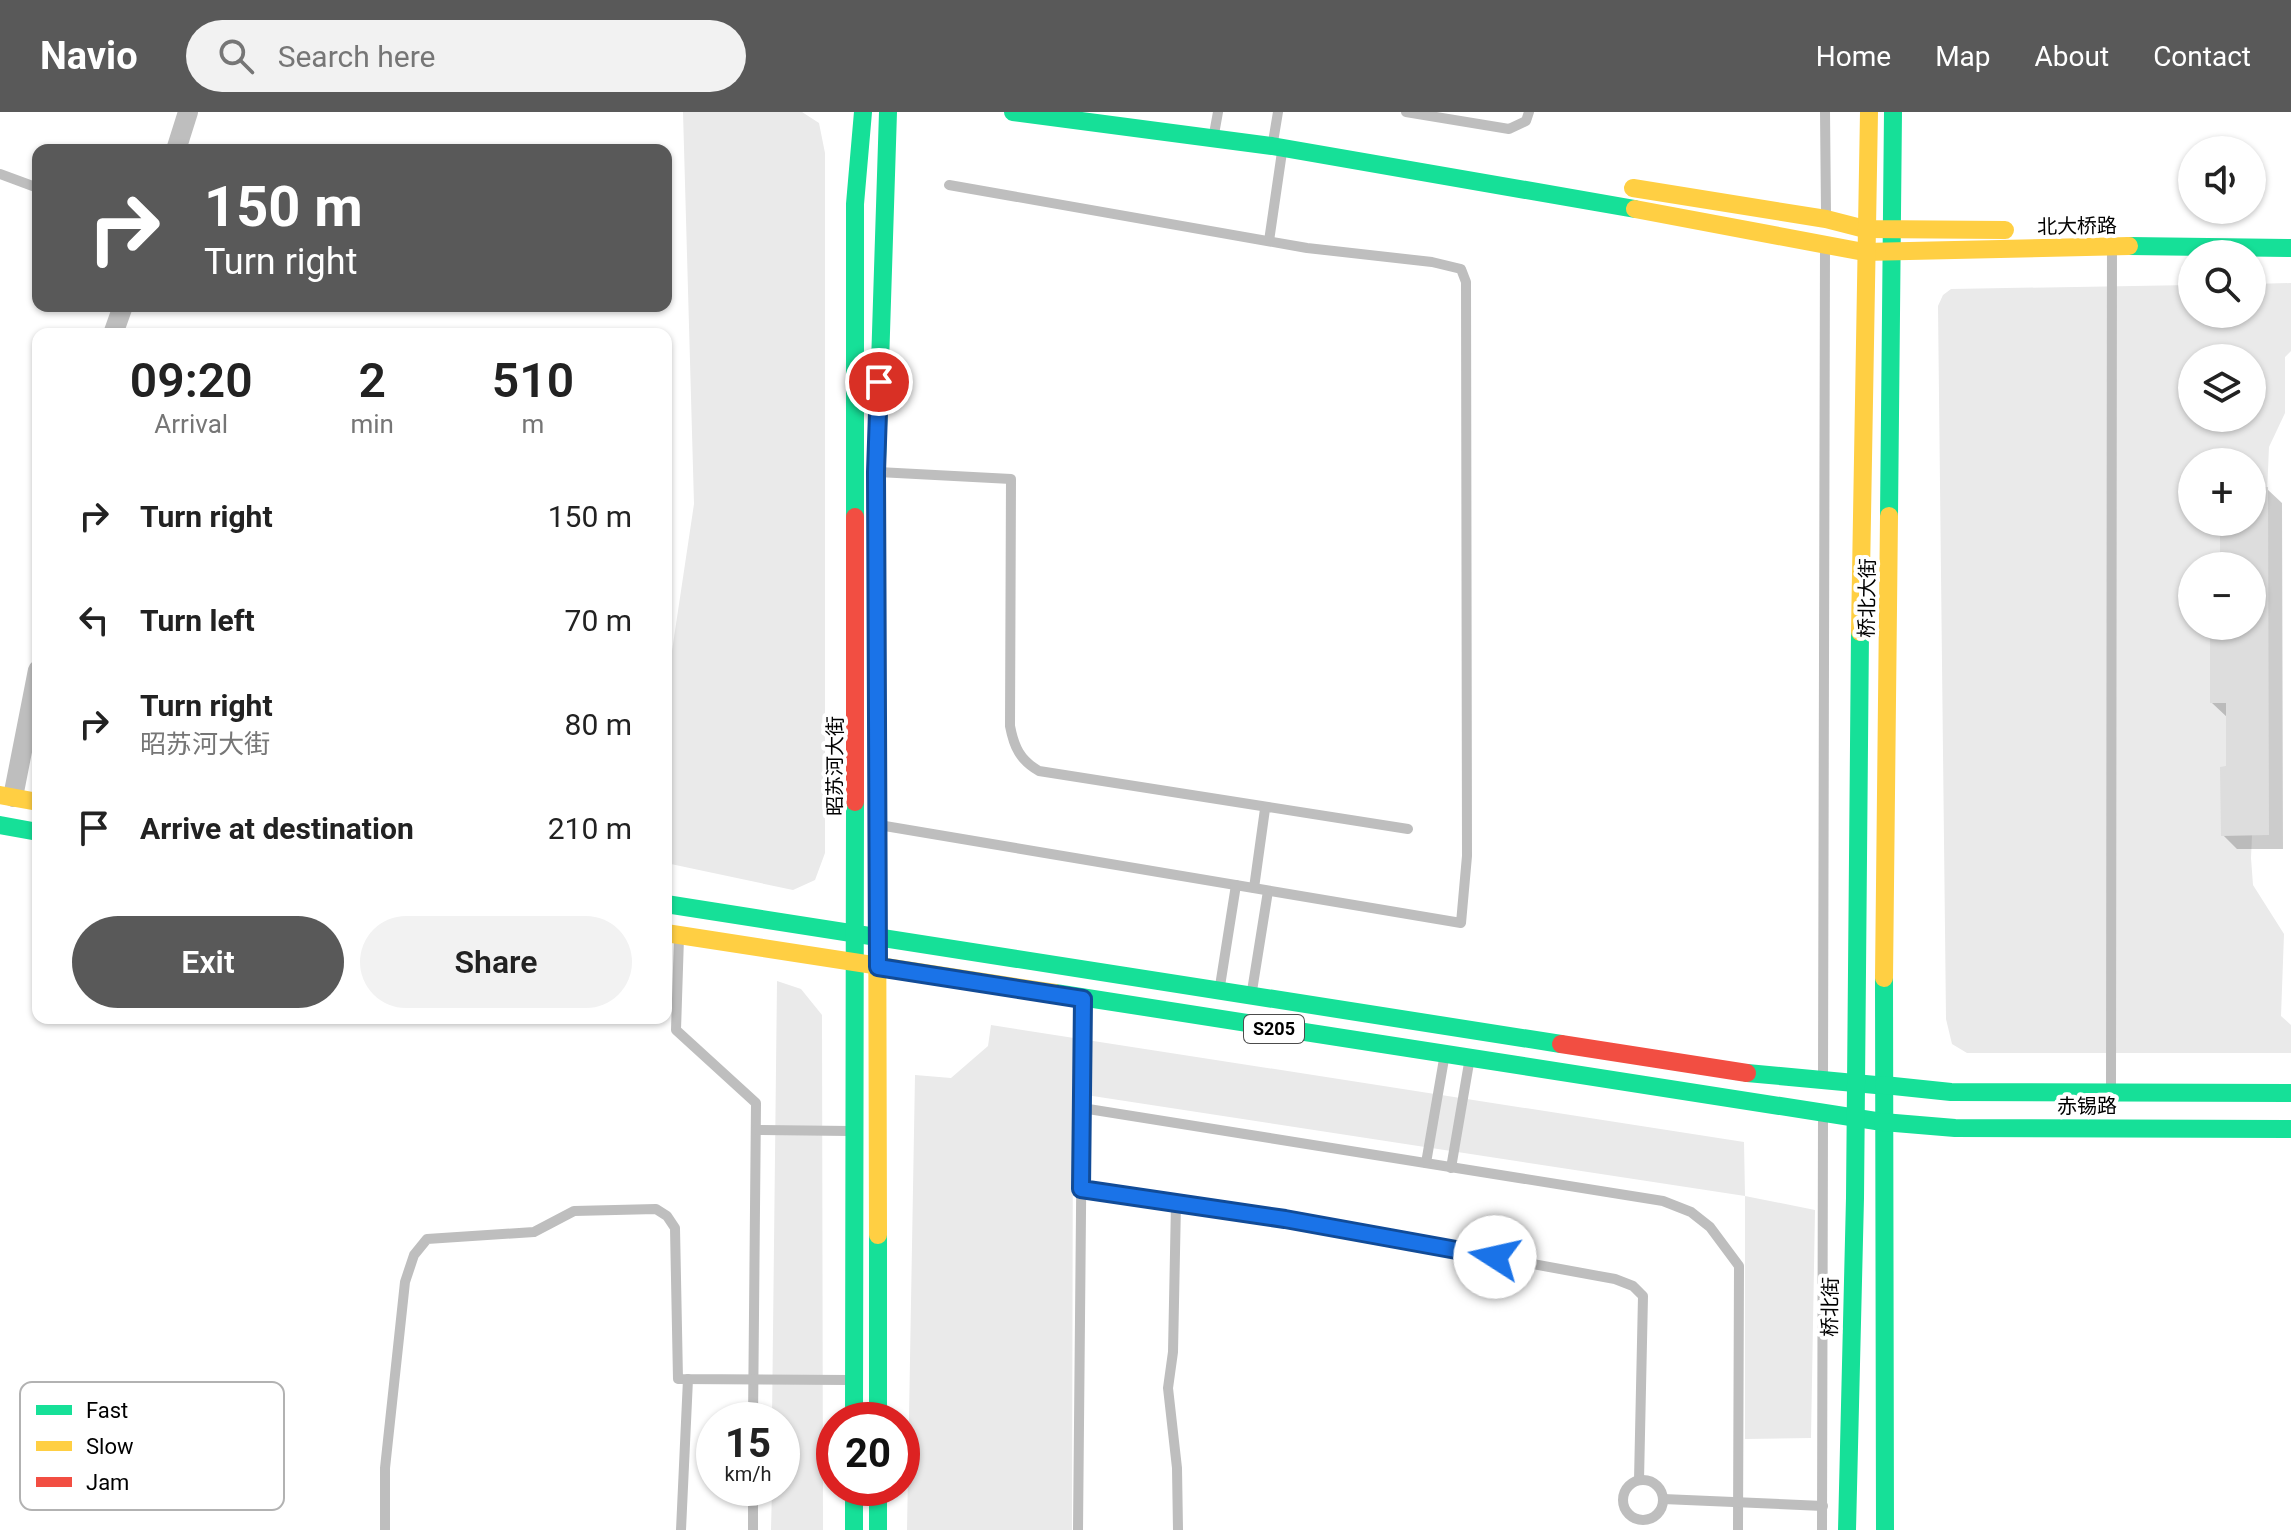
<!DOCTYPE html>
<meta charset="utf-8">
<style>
body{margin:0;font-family:Roboto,"Noto Sans SC",sans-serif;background:#f2f2f2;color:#222;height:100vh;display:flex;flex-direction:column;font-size:30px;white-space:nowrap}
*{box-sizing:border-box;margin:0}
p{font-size:26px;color:#767676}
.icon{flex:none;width:44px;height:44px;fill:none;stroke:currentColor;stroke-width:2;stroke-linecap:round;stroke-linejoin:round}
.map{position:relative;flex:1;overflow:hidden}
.sheet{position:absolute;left:32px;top:216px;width:640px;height:696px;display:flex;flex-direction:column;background:#fff;border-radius:16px;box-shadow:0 2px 6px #0004}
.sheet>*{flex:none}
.banner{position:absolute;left:32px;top:32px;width:640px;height:168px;border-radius:16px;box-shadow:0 2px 6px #0004;background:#595959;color:#fff;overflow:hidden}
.fabs{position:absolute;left:2178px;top:24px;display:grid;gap:16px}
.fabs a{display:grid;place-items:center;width:88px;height:88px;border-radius:50%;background:#fff;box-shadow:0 2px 6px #0004;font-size:40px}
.speed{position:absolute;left:696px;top:1290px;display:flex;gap:16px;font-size:40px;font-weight:700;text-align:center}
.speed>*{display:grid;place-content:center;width:104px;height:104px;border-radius:50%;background:#fff;box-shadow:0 2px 6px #0004;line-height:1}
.speed small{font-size:20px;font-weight:400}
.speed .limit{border:12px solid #d22;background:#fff;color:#111}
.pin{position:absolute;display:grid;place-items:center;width:68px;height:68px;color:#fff;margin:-34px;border:4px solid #fff;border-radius:50%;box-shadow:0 2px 8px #0007}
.me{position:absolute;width:88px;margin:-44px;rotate:280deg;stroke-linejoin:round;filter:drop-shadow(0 0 6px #0008)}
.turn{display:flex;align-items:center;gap:28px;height:168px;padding:0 40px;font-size:36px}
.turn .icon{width:104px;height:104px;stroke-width:2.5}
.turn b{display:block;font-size:56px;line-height:68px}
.eta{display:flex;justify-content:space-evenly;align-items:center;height:136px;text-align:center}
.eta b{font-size:48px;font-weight:600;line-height:56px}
.button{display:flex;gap:16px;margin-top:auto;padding:16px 40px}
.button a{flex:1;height:92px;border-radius:48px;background:#595959;color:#fff;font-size:32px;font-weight:600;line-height:92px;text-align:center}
.button a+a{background:#f2f2f2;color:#222}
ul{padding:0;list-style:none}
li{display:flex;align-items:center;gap:24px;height:104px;padding:0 40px}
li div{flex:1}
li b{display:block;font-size:30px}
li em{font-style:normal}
header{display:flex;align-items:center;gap:48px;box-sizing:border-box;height:112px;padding:0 40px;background:#595959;color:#fff}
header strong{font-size:38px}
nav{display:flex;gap:44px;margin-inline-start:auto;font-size:28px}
.search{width:560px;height:72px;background:#f2f2f2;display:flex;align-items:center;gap:20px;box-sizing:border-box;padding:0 28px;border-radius:44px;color:#767676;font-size:30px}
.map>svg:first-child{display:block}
.green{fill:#eaeaea;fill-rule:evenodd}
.shadow{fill:#0003}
.building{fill:#ddd}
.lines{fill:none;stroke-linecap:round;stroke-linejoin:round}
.lane{stroke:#bebebe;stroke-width:10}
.street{stroke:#bebebe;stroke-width:20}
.fast{stroke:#16e098;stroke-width:18}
.slow{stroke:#ffcf43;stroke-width:18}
.jam{stroke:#f24e42;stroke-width:18}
.route-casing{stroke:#114b97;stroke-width:20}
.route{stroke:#1a73e8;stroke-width:14}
.labels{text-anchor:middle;stroke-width:8;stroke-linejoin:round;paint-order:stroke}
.shield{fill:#fff;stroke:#4c4c4c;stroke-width:2}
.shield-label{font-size:18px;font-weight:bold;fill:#000}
.street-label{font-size:20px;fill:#000;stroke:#fff}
.key{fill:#fff;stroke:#b2b2b2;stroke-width:2}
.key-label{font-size:22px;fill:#000}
</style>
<header>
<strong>Navio</strong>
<div class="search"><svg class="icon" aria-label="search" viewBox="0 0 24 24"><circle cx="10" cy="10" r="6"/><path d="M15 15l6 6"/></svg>Search here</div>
<nav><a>Home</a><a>Map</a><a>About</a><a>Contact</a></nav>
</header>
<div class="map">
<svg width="2291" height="1418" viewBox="0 0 2291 1418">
<rect width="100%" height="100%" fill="#fff"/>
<g class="green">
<polygon points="683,0 802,0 819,11 825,41 825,741 815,768 793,778 666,751 666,579 694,392"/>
<path d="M2291,171V239L2285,245V301L2269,335L2251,746L2253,773L2284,822L2281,904L2291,913V941H1967L1952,932L1946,907L1938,194L1943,183L1951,177L2192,173V202H2252V172ZM2192,246H2252V306H2192ZM2192,350H2252V410H2192ZM2192,454H2252V514H2192Z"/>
<polygon points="777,869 801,877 822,903 823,1418 771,1418 772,1376 782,1376 782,1308 772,1308"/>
<polygon points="991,913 1744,1030 1745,1084 1815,1098 1811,1326 1745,1327 1745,1084 1073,981 1072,1418 907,1418 915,963 951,966 988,934"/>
</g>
<polygon class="shadow" points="2252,377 2267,377 2282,391 2283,737 2237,737 2223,723 2228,606 2212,591 2212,514 2252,514 2252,454 2225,454 2223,410 2252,410"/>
<polygon class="building" points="2252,375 2268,375 2269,723 2221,724 2220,655 2226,654 2226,591 2210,591 2210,514 2252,514 2252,454 2225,454 2225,450 2220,450 2220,410 2252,410"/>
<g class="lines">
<g class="lane">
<polyline points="1406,0 1509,17 1526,9 1529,0"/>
<polyline points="1825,0 1826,102"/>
<polyline points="1214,22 1218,0"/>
<polyline points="1273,30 1278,0"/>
<polyline points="0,62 38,76"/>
<polyline points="1269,129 1282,40"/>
<path d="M878,360L1011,367L1010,614C1014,635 1020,648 1039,659L1408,717"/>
<polyline points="879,713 1461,811 1467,744 1466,170 1461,157 1432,150 1307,136 949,73"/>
<polyline points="1254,776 1265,697"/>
<polyline points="679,825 676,918 756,991 753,1308"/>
<polyline points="1220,874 1236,773"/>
<polyline points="1252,879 1268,779"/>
<polyline points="1823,966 1825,134"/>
<polyline points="2111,978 2112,119"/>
<polyline points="1082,996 1663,1089 1691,1100 1710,1115 1739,1154 1738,1418"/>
<polyline points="756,1018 850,1019"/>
<polyline points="1426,1051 1444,947"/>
<polyline points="1451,1056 1469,951"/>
<polyline points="1081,1077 1285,1107 1615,1167 1633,1174 1643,1184 1639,1368"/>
<polyline points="1176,1091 1173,1240 1168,1276 1177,1356 1178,1418"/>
<circle cx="1643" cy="1388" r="20"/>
<polyline points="1663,1387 1823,1394"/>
<polyline points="385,1418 385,1356 405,1170 414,1143 427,1127 534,1120 574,1099 656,1097 667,1104 675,1116 678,1267 851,1268"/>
<polyline points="681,1418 688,1267"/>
<polyline points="753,1418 753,1376"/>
<polyline points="1078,1418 1083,889"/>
<polyline points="1822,1418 1823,1006"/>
</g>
<g class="street">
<polyline points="176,38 188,0"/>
<polyline points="113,222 123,194"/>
<polyline points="13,685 38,558"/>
</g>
<g class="fast">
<polyline points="1013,0 1272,34 1635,97"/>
<polyline points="2129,134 2291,136"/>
<polyline points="876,378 888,0"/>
<polyline points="1889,404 1893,0"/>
<polyline points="855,405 855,92 863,0"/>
<polyline points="0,713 38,720"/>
<polyline points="666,792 1561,932"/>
<polyline points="1884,866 1885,1418"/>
<polyline points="1055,881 1876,1009"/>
<polyline points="1747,961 1876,973"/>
<polyline points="1884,973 1951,980 2291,981"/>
<polyline points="1883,1010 1955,1016 2291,1017"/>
<polyline points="878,1123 878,1308"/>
<polyline points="854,1308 855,690"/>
<polyline points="854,1376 854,1418"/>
<polyline points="878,1376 878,1418"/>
<polyline points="1847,1418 1855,1086 1860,520"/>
</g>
<g class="slow">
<polyline points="1633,76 1826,107 1865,117 2005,118"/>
<polyline points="1635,97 1864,140 2129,134"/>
<polyline points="1860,520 1869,0"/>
<polyline points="0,683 38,690"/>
<polyline points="877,722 878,1123"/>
<polyline points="666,821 1055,881"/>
<polyline points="1884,866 1889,404"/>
</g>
<g class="jam">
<polyline points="855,690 855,405"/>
<polyline points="1561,932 1747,961"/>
</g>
</g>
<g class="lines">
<g class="route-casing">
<polyline id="route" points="879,270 876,360 878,855 1083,887 1081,1077 1285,1107 1495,1145"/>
</g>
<use href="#route" class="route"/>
</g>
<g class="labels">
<rect class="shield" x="1244" y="903" width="60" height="28" rx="6"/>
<g class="shield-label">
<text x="1274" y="923">S205</text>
</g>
<g class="street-label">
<text transform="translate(2077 114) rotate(-1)" y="7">北大桥路</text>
<text transform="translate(1867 486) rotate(-89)" y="7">桥北大街</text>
<text transform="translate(835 654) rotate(-90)" y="7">昭苏河大街</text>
<text x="2087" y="1001">赤锡路</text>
<text transform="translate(1830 1195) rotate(-89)" y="7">桥北街</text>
</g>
</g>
<rect x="20" y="1270" width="264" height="128" rx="12" class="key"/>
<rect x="36" y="1293" width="36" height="10" fill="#16e098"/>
<rect x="36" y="1329" width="36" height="10" fill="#ffcf43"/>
<rect x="36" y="1365" width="36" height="10" fill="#f24e42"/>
<g class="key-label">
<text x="86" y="1306">Fast</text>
<text x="86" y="1342">Slow</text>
<text x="86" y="1378">Jam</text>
</g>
</svg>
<div class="fabs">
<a><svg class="icon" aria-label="sound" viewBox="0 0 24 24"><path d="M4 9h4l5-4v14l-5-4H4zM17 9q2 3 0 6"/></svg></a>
<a><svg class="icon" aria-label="search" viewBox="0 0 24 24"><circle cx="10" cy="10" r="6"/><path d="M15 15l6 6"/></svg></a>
<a><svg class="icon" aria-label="layers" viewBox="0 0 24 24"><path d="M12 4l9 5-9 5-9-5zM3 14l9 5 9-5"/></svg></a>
<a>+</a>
<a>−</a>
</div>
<div class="speed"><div>15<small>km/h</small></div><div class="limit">20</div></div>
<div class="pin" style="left:879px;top:270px;background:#d93025"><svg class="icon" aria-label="arrive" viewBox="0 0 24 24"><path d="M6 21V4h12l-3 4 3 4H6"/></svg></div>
<svg class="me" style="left:1495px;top:1145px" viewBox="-20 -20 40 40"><circle r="19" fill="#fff"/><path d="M0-13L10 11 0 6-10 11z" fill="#1a73e8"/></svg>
<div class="banner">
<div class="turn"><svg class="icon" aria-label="right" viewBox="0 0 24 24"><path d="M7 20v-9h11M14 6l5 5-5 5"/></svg><div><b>150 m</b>Turn right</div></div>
</div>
<section class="sheet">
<div class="eta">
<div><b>09:20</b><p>Arrival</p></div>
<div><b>2</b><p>min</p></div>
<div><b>510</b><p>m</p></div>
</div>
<ul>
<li><svg class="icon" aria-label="right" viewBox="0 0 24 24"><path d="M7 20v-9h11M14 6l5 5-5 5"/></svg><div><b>Turn right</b></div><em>150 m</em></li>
<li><svg class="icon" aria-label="left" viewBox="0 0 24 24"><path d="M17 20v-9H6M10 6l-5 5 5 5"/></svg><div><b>Turn left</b></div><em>70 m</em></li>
<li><svg class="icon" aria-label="right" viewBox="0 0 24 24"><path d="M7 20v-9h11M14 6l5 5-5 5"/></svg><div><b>Turn right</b><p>昭苏河大街</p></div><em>80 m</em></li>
<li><svg class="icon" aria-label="arrive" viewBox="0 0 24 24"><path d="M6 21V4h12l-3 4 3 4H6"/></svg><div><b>Arrive at destination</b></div><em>210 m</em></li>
</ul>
<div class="button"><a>Exit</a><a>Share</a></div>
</section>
</div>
